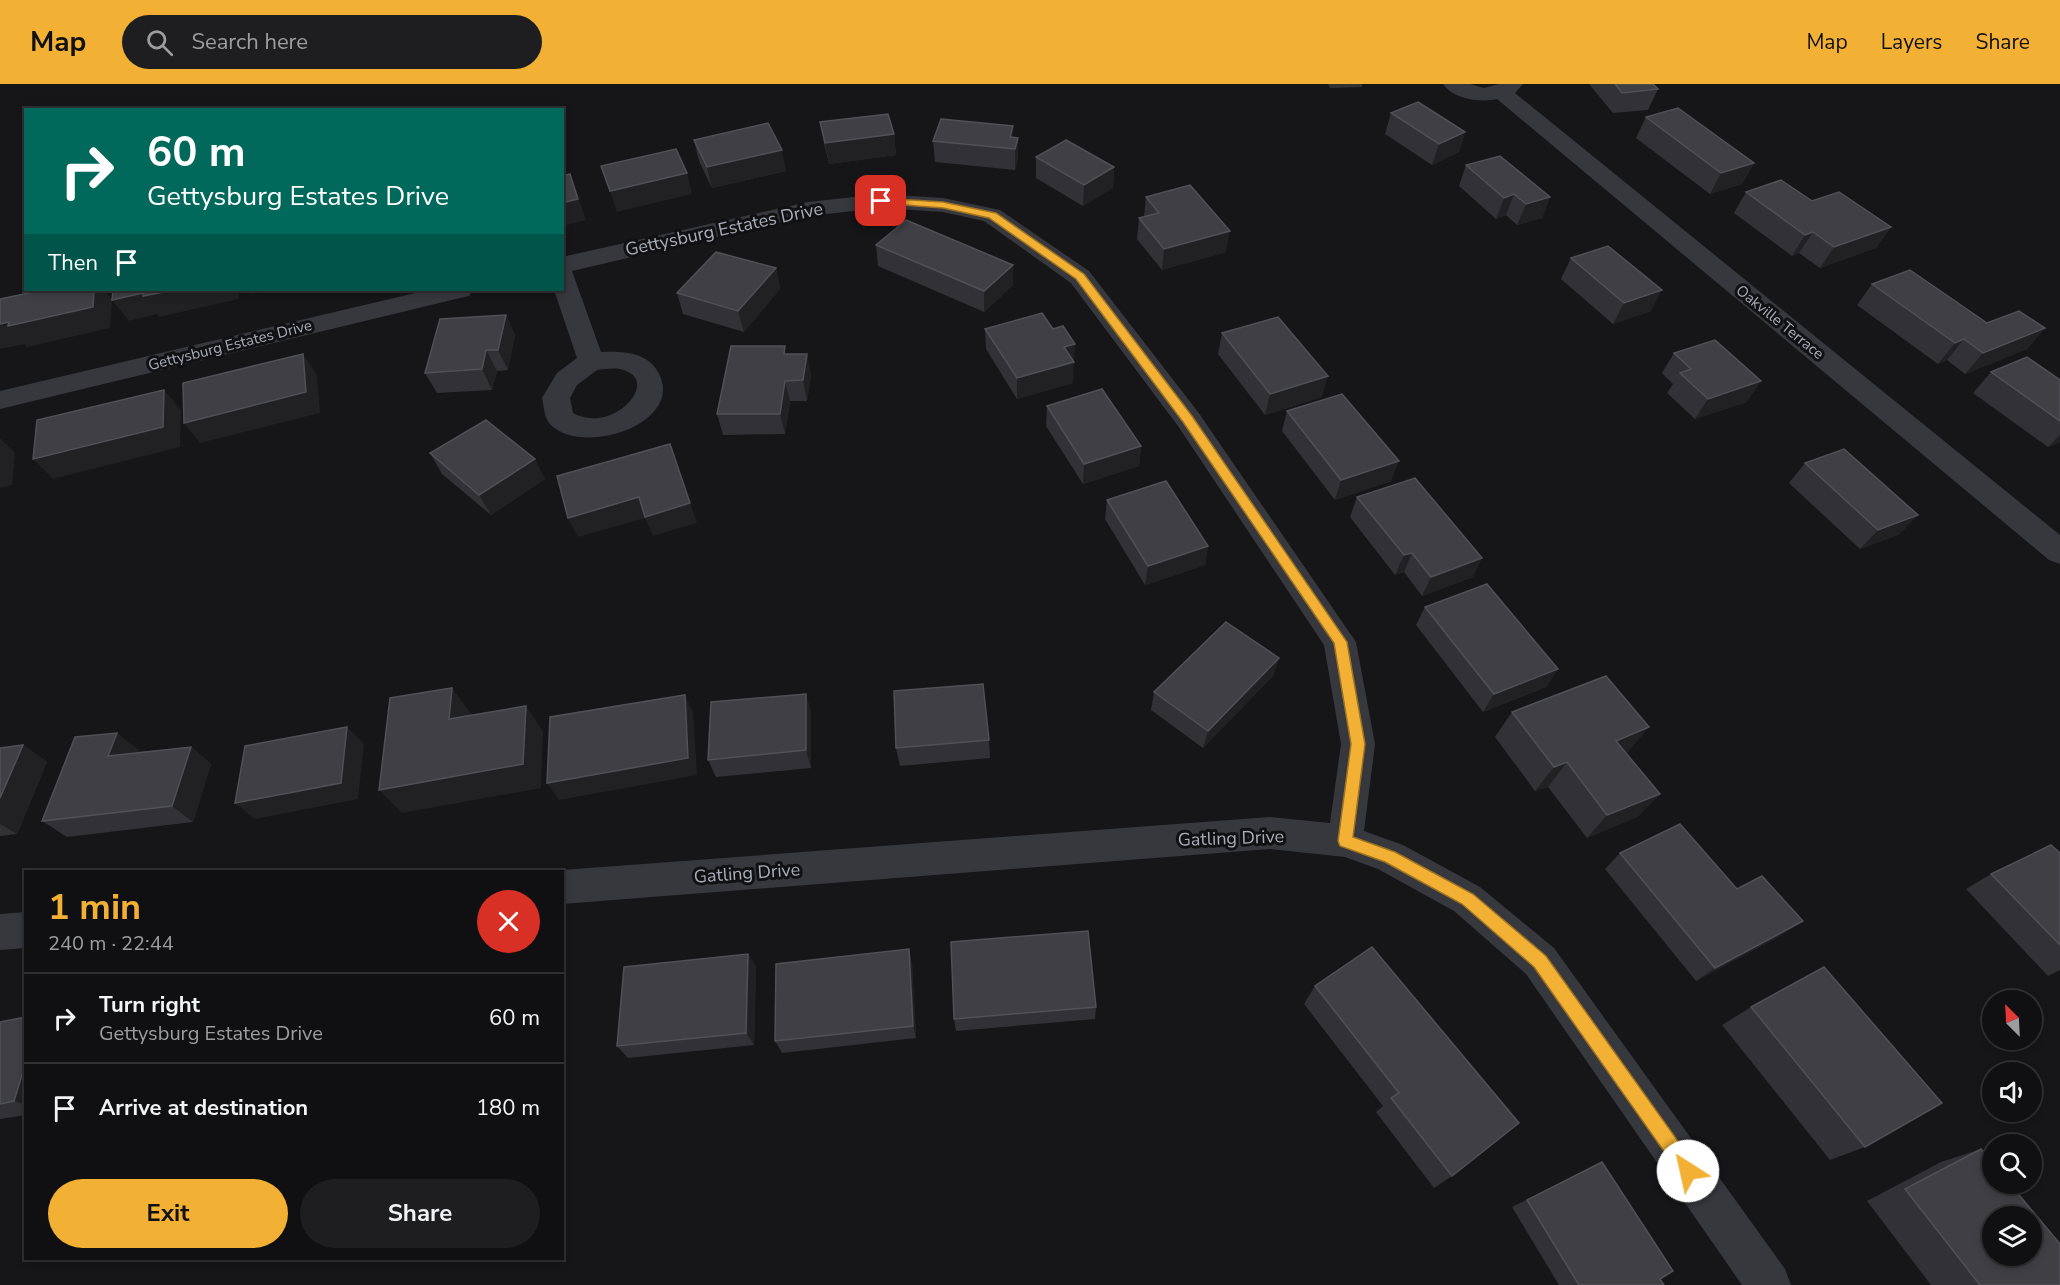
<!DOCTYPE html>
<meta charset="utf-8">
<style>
body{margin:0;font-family:"Nunito Sans",sans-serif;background:#1e1e20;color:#f1f3f6;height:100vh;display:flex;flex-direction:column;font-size:22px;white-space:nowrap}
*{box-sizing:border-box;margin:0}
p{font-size:20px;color:#9c9d9f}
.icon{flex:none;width:33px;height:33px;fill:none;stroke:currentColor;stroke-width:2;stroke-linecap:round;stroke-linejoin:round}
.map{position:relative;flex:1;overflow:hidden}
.details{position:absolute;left:24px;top:786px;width:540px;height:390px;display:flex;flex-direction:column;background:#101012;border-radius:0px;box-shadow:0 3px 9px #0003,0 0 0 2px #303032}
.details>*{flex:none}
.banner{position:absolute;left:24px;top:24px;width:540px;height:183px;border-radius:0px;box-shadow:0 3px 9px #0003,0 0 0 2px #303032;background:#00695c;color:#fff;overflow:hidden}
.needle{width:39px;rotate:336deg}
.buttons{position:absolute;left:1982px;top:906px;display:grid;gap:12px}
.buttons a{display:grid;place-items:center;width:60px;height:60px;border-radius:50%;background:#101012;box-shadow:0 3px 9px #0003,0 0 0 2px #303032;font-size:30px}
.pin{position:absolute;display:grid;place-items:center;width:51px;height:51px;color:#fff;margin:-26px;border-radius:12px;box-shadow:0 3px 9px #0006}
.me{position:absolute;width:66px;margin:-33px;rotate:325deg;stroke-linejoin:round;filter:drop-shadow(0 0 4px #0008)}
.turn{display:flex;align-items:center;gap:21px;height:126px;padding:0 24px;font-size:27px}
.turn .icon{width:78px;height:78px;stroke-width:2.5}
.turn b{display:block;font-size:42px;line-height:51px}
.then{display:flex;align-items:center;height:57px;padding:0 24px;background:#0003;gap:12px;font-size:22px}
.round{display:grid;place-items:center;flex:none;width:63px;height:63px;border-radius:32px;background:#1e1e20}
.head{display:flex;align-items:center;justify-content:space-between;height:102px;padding:0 24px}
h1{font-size:36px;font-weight:700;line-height:45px;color:#f2b134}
.action{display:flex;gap:12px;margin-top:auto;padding:12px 24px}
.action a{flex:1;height:69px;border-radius:36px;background:#f2b134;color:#111;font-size:24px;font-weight:700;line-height:69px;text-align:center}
.action a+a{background:#1e1e20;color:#f1f3f6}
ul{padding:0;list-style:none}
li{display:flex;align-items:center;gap:18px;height:90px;padding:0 24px;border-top:2px solid #303032}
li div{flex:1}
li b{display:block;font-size:22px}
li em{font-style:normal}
header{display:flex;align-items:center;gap:36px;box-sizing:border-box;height:84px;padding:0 30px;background:#f2b134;color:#111}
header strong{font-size:28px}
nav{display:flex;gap:33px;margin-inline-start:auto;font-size:21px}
.search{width:420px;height:54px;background:#1e1e20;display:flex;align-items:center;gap:15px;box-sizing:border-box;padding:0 21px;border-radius:33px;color:#9c9d9f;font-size:22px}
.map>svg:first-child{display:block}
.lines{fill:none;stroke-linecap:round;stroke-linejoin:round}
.minor{fill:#37383d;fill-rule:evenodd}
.wall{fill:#323236}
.shaded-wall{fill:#212124}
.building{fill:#3f3f44;stroke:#4f5156;stroke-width:1.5;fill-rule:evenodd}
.route{fill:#f2b134;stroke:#9d7322;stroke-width:1.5}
.labels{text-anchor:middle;stroke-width:6;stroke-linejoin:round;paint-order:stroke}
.far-street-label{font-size:15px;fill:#a8adb8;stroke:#111113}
.street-label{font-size:18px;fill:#a8adb8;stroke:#111113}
</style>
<header>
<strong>Map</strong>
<div class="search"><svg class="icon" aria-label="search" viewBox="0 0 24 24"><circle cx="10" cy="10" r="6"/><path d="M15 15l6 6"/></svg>Search here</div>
<nav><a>Map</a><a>Layers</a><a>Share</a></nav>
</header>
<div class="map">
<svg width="2060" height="1201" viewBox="0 0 2060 1201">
<rect width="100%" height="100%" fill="#161618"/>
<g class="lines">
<g class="minor">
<path d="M1443,0H1470L1484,4L1499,0H1523L1515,9L2060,451V480L2049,476L1497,15C1480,19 1453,15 1443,0Z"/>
<path d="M881,110L943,114L1000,126L1089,187L1198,328L1356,558L1375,660L1364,747L1403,761L1480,803L1554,864L1785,1185L1791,1201H1742L1526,890L1454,827L1378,785L1345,773L1270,765L562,820V788H558L562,786L1270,733L1330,739L1341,660L1324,561L1178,342L1071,199L984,137L943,128L881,124L808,132L572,187L601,268C623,267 647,268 658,288C687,339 582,374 550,340C544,334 544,322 542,314L557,289L577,274L554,206H562V173L808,118ZM597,286C606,285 618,283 626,287C659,299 612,351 573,329L570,314L577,301Z"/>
<polygon points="428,206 473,206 469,212 460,214 0,325 0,307"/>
<polygon points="26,828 26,864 0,866 0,830"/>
</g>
</g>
<g class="wall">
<polygon points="1328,0 1362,0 1362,3 1330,4"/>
<polygon points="1589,0 1653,0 1658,5 1648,26 1613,29"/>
<polygon points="1391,29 1465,48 1459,68 1432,81 1385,50"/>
<polygon points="1646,33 1754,79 1742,100 1710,110 1636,54"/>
<polygon points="820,38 894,50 896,71 829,80 824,59"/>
<polygon points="1013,54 1018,54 1018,75 1015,86 935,78 933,57"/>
<polygon points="694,56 786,87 712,104 699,77"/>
<polygon points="1036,73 1114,83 1113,104 1083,122 1036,94"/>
<polygon points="1466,81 1550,113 1542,134 1517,141 1506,131 1496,135 1459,102"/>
<polygon points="1746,108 1812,117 1891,143 1876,164 1820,184 1799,169 1792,172 1734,129"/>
<polygon points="1146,113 1226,168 1162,186 1137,155 1139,134 1144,133"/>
<polygon points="876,161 1013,181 1013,201 984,228 878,182"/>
<polygon points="1571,174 1651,227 1613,240 1561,195"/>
<polygon points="776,184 780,205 744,248 683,230 677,209"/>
<polygon points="1872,200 1987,239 2045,244 2027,265 1965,290 1947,276 1938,280 1857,221"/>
<polygon points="506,231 515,251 508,286 497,287 492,306 437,309 425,289"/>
<polygon points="985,245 1074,281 1073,281 1073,299 1017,315 986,265"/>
<polygon points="1222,249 1322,313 1265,331 1218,270"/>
<polygon points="1674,269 1747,318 1695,335 1667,309 1673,300 1662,289"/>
<polygon points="787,270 807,270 811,291 807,317 790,317 785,350 723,351 717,330"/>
<polygon points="1991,288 2060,296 2060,358 2048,363 1973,309"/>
<polygon points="1047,322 1141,362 1139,382 1083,400 1046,342"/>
<polygon points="1287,327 1391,397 1335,416 1282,347"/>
<polygon points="430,369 545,395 491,431 442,390"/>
<polygon points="1805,379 1900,450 1860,465 1789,399"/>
<polygon points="1357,413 1473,493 1422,512 1404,488 1395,491 1350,433"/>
<polygon points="1107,416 1208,462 1205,481 1145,501 1105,435"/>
<polygon points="1425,523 1558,585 1546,603 1483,628 1416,541"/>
<polygon points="1279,574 1273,592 1203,664 1151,626 1154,608"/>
<polygon points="811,627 811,684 716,693 708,676"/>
<polygon points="1512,628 1649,643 1626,669 1660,710 1637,733 1587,754 1548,703 1535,707 1495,653"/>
<polygon points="989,656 990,674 900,682 896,664"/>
<polygon points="23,661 47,678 17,750 0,752 0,664"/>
<polygon points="191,663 211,680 193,738 67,753 42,737 139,666 138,668"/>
<polygon points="1620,769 1737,805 1782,851 1696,897 1605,785"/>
<polygon points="2060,769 2060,886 2048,892 1966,805 1991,790"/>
<polygon points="1372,863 1452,1092 1434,1104 1376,1028 1383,1022 1304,920 1315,902"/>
<polygon points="748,870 756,883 754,961 628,974 617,962"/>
<polygon points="912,879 916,954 782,969 775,957"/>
<polygon points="1096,923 1095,935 956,947 954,935"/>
<polygon points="1751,923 1865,1063 1830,1076 1722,941"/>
<polygon points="26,933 26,1031 0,1035 0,938"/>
<polygon points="1981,1065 2060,1201 1931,1201 1867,1117 1941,1078"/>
<polygon points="1602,1078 1660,1195 1664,1201 1559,1201 1512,1123"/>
</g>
<g class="shaded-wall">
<polygon points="1013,42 1013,63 1010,53"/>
<polygon points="1465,48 1459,68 1432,81 1439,60"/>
<polygon points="894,50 896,71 829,80 825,59"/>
<polygon points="1018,54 1018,75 1015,86 1015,65"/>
<polygon points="782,66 786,87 712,104 707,83"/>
<polygon points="1754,79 1742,100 1710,110 1721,89"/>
<polygon points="1114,83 1113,104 1083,122 1084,101"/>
<polygon points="687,89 692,110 617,128 610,107"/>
<polygon points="570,90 586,136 562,142 562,119"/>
<polygon points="1514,110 1506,131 1496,135 1504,114"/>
<polygon points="1550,113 1542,134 1517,141 1526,120"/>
<polygon points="1891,143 1876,164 1820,184 1834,163"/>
<polygon points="1230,147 1226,168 1162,186 1164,165"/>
<polygon points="1813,148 1799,169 1792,172 1805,151"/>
<polygon points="1013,181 1013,201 984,228 984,207"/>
<polygon points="776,184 780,205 744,248 738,227"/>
<polygon points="94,206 104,206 112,215 110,244 27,263 24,260 0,265 0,240"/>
<polygon points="174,206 238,206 239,215 159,233 157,230 129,237 112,216 143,209"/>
<polygon points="249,206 271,206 251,210"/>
<polygon points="1662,206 1651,227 1613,240 1624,219"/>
<polygon points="506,231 515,251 508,286 498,266"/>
<polygon points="2045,244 2027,265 1965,290 1983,269"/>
<polygon points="1964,255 1947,276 1938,280 1955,259"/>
<polygon points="1075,260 1073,299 1017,315 1017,294 1064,263"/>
<polygon points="486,266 497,287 492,306 482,285"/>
<polygon points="303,270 317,291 320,329 200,359 184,339"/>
<polygon points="807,270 811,291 807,317 803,296"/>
<polygon points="1328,292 1322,313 1265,331 1270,310"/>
<polygon points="785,297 790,317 785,350 780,330"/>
<polygon points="1761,297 1747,318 1695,335 1708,315"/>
<polygon points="164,306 181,326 180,363 53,395 33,375"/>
<polygon points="2060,351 2060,358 2048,363"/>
<polygon points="0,354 15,369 12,401 0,404"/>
<polygon points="670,360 697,439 653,452 645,434 578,453 568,434"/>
<polygon points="1141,362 1139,382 1083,400 1084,380"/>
<polygon points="535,375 545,395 491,431 479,411"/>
<polygon points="1399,377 1391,397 1335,416 1341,396"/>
<polygon points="1918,431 1900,450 1860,465 1878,446"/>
<polygon points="1208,462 1205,481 1145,501 1148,482"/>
<polygon points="1412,469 1404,488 1395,491 1404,471"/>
<polygon points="1482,474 1473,493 1422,512 1431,493"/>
<polygon points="1279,574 1273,592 1203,664 1208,647"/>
<polygon points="1558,585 1546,603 1483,628 1494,610"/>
<polygon points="452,604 471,630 469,661 449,635"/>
<polygon points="806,610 811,627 811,684 806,666"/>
<polygon points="685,611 693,628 697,691 559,716 547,699"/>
<polygon points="526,622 543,647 541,704 402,729 379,706"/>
<polygon points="347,643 364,660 358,715 255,735 235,719"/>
<polygon points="1649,643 1628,668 1596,681 1616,657"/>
<polygon points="117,649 139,666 131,689 108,672"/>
<polygon points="23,661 47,678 17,750 0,740 0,714"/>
<polygon points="191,663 211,680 193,738 172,722"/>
<polygon points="1567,678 1548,703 1535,707 1554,683"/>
<polygon points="1660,710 1637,733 1587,754 1607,731"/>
<polygon points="1803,837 1782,851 1696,897 1715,884"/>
<polygon points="909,865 912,879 916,954 913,942"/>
<polygon points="748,870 756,883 754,961 746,949"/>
<polygon points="26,978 26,1021 14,1017"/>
</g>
<g class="building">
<polygon points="1615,0 1653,0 1658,5 1622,9"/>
<polygon points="1418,18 1465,48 1439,60 1391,29"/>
<polygon points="1678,24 1754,79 1721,89 1646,33"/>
<polygon points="888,30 894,50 825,59 820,38"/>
<polygon points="941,35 1013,42 1010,53 1018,54 1015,65 933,57"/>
<polygon points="768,39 782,66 707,83 694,56"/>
<polygon points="1066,56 1114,83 1084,101 1036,73"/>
<polygon points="676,65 687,89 610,107 601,82"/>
<polygon points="1500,72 1550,113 1526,120 1514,110 1504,114 1466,81"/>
<polygon points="570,90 578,115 562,119 562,92"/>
<polygon points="1781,96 1812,117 1839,108 1891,143 1834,163 1813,148 1805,151 1746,108"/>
<polygon points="1190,101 1230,147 1164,165 1139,134 1159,129 1146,113"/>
<polygon points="906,136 1013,181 984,207 876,161"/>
<polygon points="1608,162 1662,206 1624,219 1571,174"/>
<polygon points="716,168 776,184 738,227 677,209"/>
<polygon points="1910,186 1987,239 2019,227 2045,244 1983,269 1964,255 1955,259 1872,200"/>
<polygon points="43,206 94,206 93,223 8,242 9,238 0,240 0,215"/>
<polygon points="113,206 174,206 143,212 143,209 112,216"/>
<polygon points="1042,229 1053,245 1063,242 1075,260 1064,263 1074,278 1017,294 985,245"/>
<polygon points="506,231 498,266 486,266 482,285 425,289 440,235"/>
<polygon points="1278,233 1328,292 1270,310 1222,249"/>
<polygon points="1715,256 1761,297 1708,315 1680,289 1691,285 1674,269"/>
<polygon points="731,262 785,262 784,270 807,270 803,296 785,297 780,330 717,330"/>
<polygon points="303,270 306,308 184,339 183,299"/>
<polygon points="2027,273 2060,296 2060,337 1991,288"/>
<polygon points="1102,305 1141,362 1084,380 1047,322"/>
<polygon points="164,306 163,343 33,375 37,336"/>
<polygon points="1342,310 1399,377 1341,396 1287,327"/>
<polygon points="486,336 535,375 479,411 430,369"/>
<polygon points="670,360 690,419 645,433 639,413 568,434 557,392"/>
<polygon points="1844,365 1918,431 1878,446 1805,379"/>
<polygon points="1415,394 1482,474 1431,493 1412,469 1404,471 1357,413"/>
<polygon points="1166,397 1208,462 1148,482 1107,416"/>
<polygon points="1487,500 1558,585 1494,610 1425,523"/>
<polygon points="1226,538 1279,574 1208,647 1154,608"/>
<polygon points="1606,592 1649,643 1616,657 1660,710 1607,731 1567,678 1554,683 1512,628"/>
<polygon points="983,600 989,656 896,664 894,607"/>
<polygon points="452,604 449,635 526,622 523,680 379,706 390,614"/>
<polygon points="806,610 806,666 708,676 711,618"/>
<polygon points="685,611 688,674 547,699 550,633"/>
<polygon points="347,643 341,699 235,719 245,662"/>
<polygon points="117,649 108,672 191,663 172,722 42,737 75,653"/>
<polygon points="23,661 0,714 0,664"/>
<polygon points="1680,740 1737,805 1762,792 1803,837 1715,884 1620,769"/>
<polygon points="2051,761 2060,769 2060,861 1991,790"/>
<polygon points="1088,847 1096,923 954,935 951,858"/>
<polygon points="1372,863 1519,1039 1452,1092 1391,1014 1399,1009 1315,902"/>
<polygon points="909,865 913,942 775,957 776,880"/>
<polygon points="748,870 746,949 617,962 624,883"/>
<polygon points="1824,883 1942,1019 1865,1063 1751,923"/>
<polygon points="26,933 26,978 14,1017 0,1020 0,938"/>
<path d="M1981,1065L1992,1078V1100H2010L2060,1160V1201H1980L1905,1105ZM1992,1132H2031V1172H1992Z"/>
<polygon points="1602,1078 1673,1187 1660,1195 1664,1201 1579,1201 1527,1116"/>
</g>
<polygon class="route" points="881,114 943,118 996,129 1084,190 1192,332 1347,558 1365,660 1353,753 1395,768 1473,810 1546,872 1695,1081 1697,1087 1695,1093 1688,1096 1682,1093 1534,883 1462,820 1385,778 1340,762 1338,757 1351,660 1334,559 1183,338 1076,195 989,134 943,124 878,119 878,115"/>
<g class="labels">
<g class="far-street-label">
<text transform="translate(1780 238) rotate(39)" y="5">Oakville Terrace</text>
<text transform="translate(230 261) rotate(-14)" y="5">Gettysburg Estates Drive</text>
</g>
<g class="street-label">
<text transform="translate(724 145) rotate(-12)" y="6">Gettysburg Estates Drive</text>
<text transform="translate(1231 754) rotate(-2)" y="6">Gatling Drive</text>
<text transform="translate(747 789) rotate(-4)" y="6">Gatling Drive</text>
</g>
</g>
</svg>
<div class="buttons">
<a><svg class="needle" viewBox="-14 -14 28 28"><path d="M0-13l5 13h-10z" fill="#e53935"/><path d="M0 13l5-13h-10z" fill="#9c9d9f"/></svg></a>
<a><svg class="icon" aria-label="sound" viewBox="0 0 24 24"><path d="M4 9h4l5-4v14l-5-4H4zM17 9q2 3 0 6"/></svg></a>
<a><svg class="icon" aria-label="search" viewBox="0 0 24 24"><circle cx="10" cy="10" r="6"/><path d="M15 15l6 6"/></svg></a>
<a><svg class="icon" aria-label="layers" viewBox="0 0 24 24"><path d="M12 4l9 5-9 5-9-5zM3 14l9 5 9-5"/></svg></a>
</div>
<div class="pin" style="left:881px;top:117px;background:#d93025"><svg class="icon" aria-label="arrive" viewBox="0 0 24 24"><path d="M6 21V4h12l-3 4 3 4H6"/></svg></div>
<svg class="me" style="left:1688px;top:1087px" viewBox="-20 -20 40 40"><circle r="19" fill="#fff"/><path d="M0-13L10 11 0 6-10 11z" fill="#f2b134"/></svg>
<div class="banner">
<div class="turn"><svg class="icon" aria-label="right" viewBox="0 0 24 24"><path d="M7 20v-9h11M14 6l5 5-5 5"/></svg><div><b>60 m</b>Gettysburg Estates Drive</div></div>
<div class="then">Then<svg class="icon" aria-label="arrive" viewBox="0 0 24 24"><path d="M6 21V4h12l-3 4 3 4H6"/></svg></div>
</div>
<section class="details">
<div class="head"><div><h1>1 min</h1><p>240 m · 22:44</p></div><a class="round" style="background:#d93025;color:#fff"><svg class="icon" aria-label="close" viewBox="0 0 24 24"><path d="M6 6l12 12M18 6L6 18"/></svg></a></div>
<ul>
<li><svg class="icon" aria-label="right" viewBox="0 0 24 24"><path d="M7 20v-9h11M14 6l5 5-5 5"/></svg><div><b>Turn right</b><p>Gettysburg Estates Drive</p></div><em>60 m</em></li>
<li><svg class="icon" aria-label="arrive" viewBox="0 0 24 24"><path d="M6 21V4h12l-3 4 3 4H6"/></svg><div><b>Arrive at destination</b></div><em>180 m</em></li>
</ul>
<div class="action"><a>Exit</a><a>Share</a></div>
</section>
</div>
